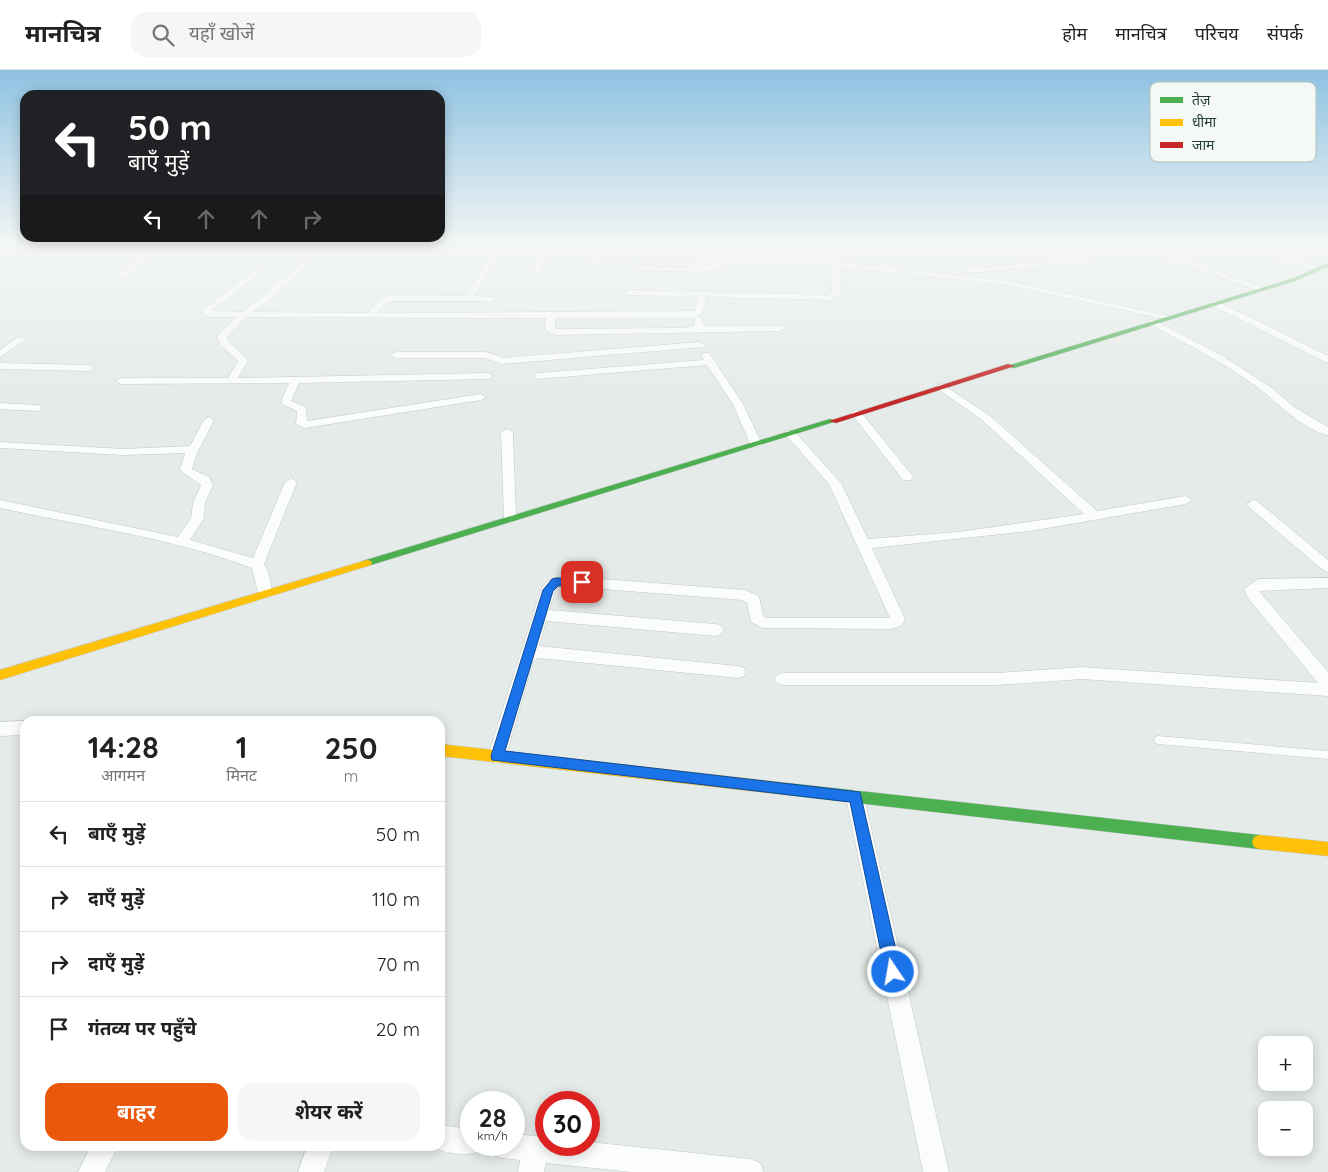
<!DOCTYPE html>
<html lang="hi">
<meta charset="utf-8">
<style>
body{margin:0;font-family:Quicksand,"Noto Sans Devanagari",sans-serif;background:#f6f6f6;color:#222;height:100vh;display:flex;flex-direction:column;font-size:19px;white-space:nowrap}
*{box-sizing:border-box;margin:0}
p{font-size:16px;color:#767676}
.icon{flex:none;width:28px;height:28px;fill:none;stroke:currentColor;stroke-width:2;stroke-linecap:round;stroke-linejoin:round}
.map{position:relative;flex:1;overflow:hidden}
.side{position:absolute;left:20px;top:646px;width:425px;height:435px;display:flex;flex-direction:column;background:#fff;border-radius:15px;box-shadow:0 2px 12px #0003}
.side>*{flex:none}
.banner{position:absolute;left:20px;top:20px;width:425px;height:152px;border-radius:15px;box-shadow:0 2px 12px #0003;background:#202124;color:#fff;overflow:hidden}
.fabs{position:absolute;left:1258px;top:966px;display:grid;gap:10px}
.fabs a{display:grid;place-items:center;width:55px;height:55px;border-radius:10px;background:#fff;box-shadow:0 2px 12px #0003;font-size:25px}
.speed{position:absolute;left:460px;top:1021px;display:flex;gap:10px;font-size:25px;font-weight:700;text-align:center}
.speed>*{display:grid;place-content:center;width:65px;height:65px;border-radius:50%;background:#fff;box-shadow:0 2px 12px #0003;line-height:1}
.speed small{font-size:12px;font-weight:400}
.speed .limit{border:8px solid #d22;background:#fff;color:#111}
.pin{position:absolute;display:grid;place-items:center;width:42px;height:42px;color:#fff;margin:-21px;border-radius:10px;box-shadow:0 2px 8px #0006}
.me{position:absolute;width:55px;margin:-28px;rotate:348deg;stroke-linejoin:round;filter:drop-shadow(0 0 4px #0008)}
.turn{display:flex;align-items:center;gap:18px;height:105px;padding:0 25px;font-size:22px}
.turn .icon{width:65px;height:65px;stroke-width:2.5}
.turn b{display:block;font-size:35px;line-height:42px}
.lanes{display:flex;align-items:center;height:48px;padding:0 25px;background:#0003;justify-content:center;gap:25px;direction:ltr}
.lanes .off{opacity:.35}
.eta{display:flex;justify-content:space-evenly;align-items:center;height:85px;text-align:center}
.eta b{font-size:30px;font-weight:700;line-height:35px}
.button{display:flex;gap:10px;margin-top:auto;padding:10px 25px}
.button a{flex:1;height:58px;border-radius:15px;background:#ea580c;color:#fff;font-size:20px;font-weight:700;line-height:58px;text-align:center}
.button a+a{background:#f6f6f6;color:#222}
ul{padding:0;list-style:none}
li{display:flex;align-items:center;gap:15px;height:65px;padding:0 25px;border-top:1px solid #e0e0e0}
li div{flex:1}
li b{display:block;font-size:19px}
li em{font-style:normal}
header{display:flex;align-items:center;gap:30px;box-sizing:border-box;height:70px;padding:0 25px;background:#fff;border-bottom:1px solid #e0e0e0}
header strong{font-size:24px}
nav{display:flex;gap:28px;margin-inline-start:auto;font-size:18px}
.search{width:350px;height:45px;background:#f6f6f6;display:flex;align-items:center;gap:12px;box-sizing:border-box;padding:0 18px;border-radius:15px;color:#767676;font-size:19px}
.map>svg:first-child{display:block}
.lines{fill:none;stroke-linecap:round;stroke-linejoin:round}
.lane-casing{stroke:#c2c8c5;stroke-width:1}
.street-casing{stroke:#c2c8c5;stroke-width:1}
.fast-casing{stroke:#c1c8c5;stroke-width:1}
.slow-casing{stroke:#c1c8c5;stroke-width:1}
.jam-casing{stroke:#c1c8c5;stroke-width:1}
.lane{fill:#fbfcfc;fill-rule:evenodd}
.street{fill:#fbfcfc;fill-rule:evenodd}
.fast{fill:#4caf50;fill-rule:evenodd}
.slow{fill:#ffc107;fill-rule:evenodd}
.jam{fill:#c62828;fill-rule:evenodd}
.route{fill:#1a73e8;stroke:#114b97}
.key{fill:#f4f9f6;stroke:#b5c1bb;stroke-width:1}
.key-label{font-size:14px;fill:#233e32}
</style>
<header>
<strong>मानचित्र</strong>
<div class="search"><svg class="icon" aria-label="search" viewBox="0 0 24 24"><circle cx="10" cy="10" r="6"/><path d="M15 15l6 6"/></svg>यहाँ खोजें</div>
<nav><a>होम</a><a>मानचित्र</a><a>परिचय</a><a>संपर्क</a></nav>
</header>
<div class="map">
<svg width="1328" height="1102" viewBox="0 0 1328 1102">
<rect width="100%" height="100%" fill="#e5ebe8"/>
<g class="lines">
<g class="lane-casing">
<polygon id="lane" points="1158,666 1328,681 1328,689 1158,674 1155,673 1154,670 1155,667"/>
</g>
<g class="street-casing">
<g id="street">
<polygon points="153,175 162,175 124,208 118,208 118,204"/>
<path d="M498,175H547L541,202L537,204L533,202L539,178L502,179L474,226L494,227V231H392L385,234L377,243L695,241L697,227L626,225V221L629,220L827,225L832,223V196L636,185L590,189L586,187L590,185L636,181L811,190L804,175H812L818,190L1008,211L1173,247L1169,250L1008,215L840,197V224L831,230L706,227L703,242L696,247H701L705,256H783L785,258L780,261L554,265L545,260L546,248L246,247L227,267L228,271L248,290L238,308L488,303L493,306L488,309L299,313L291,331L306,337L307,351L481,324L486,327L481,330L305,358L296,354L297,341L282,334L281,331L289,313L121,314L116,311L121,308H228L238,291L220,274L217,266L236,247H210L201,242L257,198L264,200L211,241L242,242L268,223L274,214L294,201L304,190L308,192L300,205L280,218L274,227L253,242L368,243L379,230L391,225L466,226ZM695,247L694,256L684,258L555,259V248Z"/>
<polygon points="1129,175 1141,175 1264,218 1257,220"/>
<polygon points="1245,175 1257,175 1325,199 1318,201"/>
<polygon points="1308,175 1328,178 1328,182 1309,177"/>
<polygon points="1089,188 1093,190 1092,192 966,203 962,201 966,199"/>
<polygon points="712,193 729,193 733,195 699,202 636,200 632,198 636,196 699,198"/>
<polygon points="1211,231 1217,231 1328,286 1328,293 1211,235"/>
<path d="M1152,249L1221,285L1269,316L1294,337L1328,357V365C1305,360 1280,335 1261,320C1227,294 1187,274 1149,254L1148,252Z"/>
<polygon points="18,267 26,269 0,287 0,280"/>
<polygon points="700,272 705,275 703,277 502,294 485,288 396,288 391,285 396,282 486,282 503,288"/>
<polygon points="703,283 709,283 743,334 762,374 760,376 756,377 750,374 733,334 707,295 538,309 533,306 538,303 704,290 701,285"/>
<polygon points="0,293 89,295 94,298 89,301 0,299"/>
<polygon points="942,314 990,346 1097,441 1186,426 1192,430 1186,434 1030,461 872,478 905,549 901,556 890,559 763,558 751,552 747,533 742,530 564,516 556,518 549,540 716,554 721,556 724,560 721,564 716,566 546,551 539,576 738,596 744,598 746,602 744,606 738,608 538,588 533,591 506,686 503,691 497,694 491,691 488,686 541,520 546,512 563,506 745,520 759,526 763,546 766,548 890,548 829,414 786,365 786,361 794,361 841,413 868,469 958,462 1084,444 982,350 938,319 938,315"/>
<polygon points="0,333 38,335 43,338 38,341 0,339"/>
<polygon points="856,340 860,341 911,404 913,407 911,410 903,410 851,343"/>
<path d="M209,347L214,350L197,383L192,399L209,407L213,415L205,433L204,448L190,470L253,488L285,412L291,408L297,412L264,494C269,501 274,519 269,527H259L252,498C172,468 84,456 0,438V430L178,467L191,448L193,433L201,415L180,400L185,383L123,385L0,378V372L123,379L190,376L204,350Z"/>
<polygon points="507,359 513,362 516,449 510,453 504,449 501,362"/>
<polygon points="1253,430 1257,431 1328,490 1328,502 1323,500 1249,437 1247,434"/>
<polygon points="1328,508 1328,518 1259,521 1328,602 1328,626 1082,609 997,615 783,615 777,613 775,609 777,605 783,603 997,603 1082,597 1318,613 1248,528 1244,519 1258,509"/>
<polygon points="25,651 25,665 0,666 0,652"/>
<polygon points="855,719 862,721 864,727 949,1102 923,1102 846,727 848,721"/>
<path d="M440,1055L471,1059V1075H483L480,1081C465,1087 446,1083 431,1077L440,1076Z"/>
<polygon points="514,1064 546,1067 546,1075 589,1075 589,1072 751,1089 760,1093 764,1102 631,1102 546,1093 544,1102 518,1102 520,1090 501,1088 492,1084 488,1075 514,1075"/>
<polygon points="91,1076 118,1076 105,1102 78,1102"/>
<polygon points="307,1076 333,1076 324,1102 298,1102"/>
</g>
</g>
<g class="fast-casing">
<g id="fast">
<polygon points="1328,193 1328,197 1295,211 1014,298 1007,296 1291,209"/>
<polygon points="830,349 837,351 371,495 363,495 362,493 363,491"/>
<polygon points="787,713 1259,765 1264,767 1266,772 1264,777 1259,779 787,725 782,723 780,719 782,715"/>
</g>
</g>
<g class="slow-casing">
<g id="slow">
<polygon points="367,490 371,491 372,493 371,495 0,610 0,600"/>
<polygon points="440,674 787,713 792,715 794,719 792,723 787,725 440,686"/>
<polygon points="1259,765 1328,772 1328,786 1259,779 1254,777 1252,772 1254,767"/>
</g>
</g>
<g class="jam-casing">
<polygon id="jam" points="1008,294 1015,296 836,353 829,351"/>
</g>
<use href="#lane" class="lane"/>
<use href="#street" class="street"/>
<use href="#fast" class="fast"/>
<use href="#slow" class="slow"/>
<use href="#jam" class="jam"/>
</g>
<linearGradient id="sky" x2="0" y2="1"><stop stop-color="#8ec2e1"/><stop offset="0.53" stop-color="#f3f6f5"/><stop offset="1" stop-color="#f3f6f5" stop-opacity="0"/></linearGradient>
<rect width="1328" height="329" fill="url(#sky)"/>
<polygon class="route" points="556,508 582,508 587,512 582,516 558,516 553,521 505,681 860,722 901,902 899,908 893,910 887,908 885,902 850,732 492,690 491,686 543,520 552,509"/>
<rect x="1150" y="12" width="166" height="80" rx="8" class="key"/>
<rect x="1160" y="27" width="23" height="6" fill="#4caf50"/>
<rect x="1160" y="49" width="23" height="7" fill="#ffc107"/>
<rect x="1160" y="72" width="23" height="6" fill="#c62828"/>
<g class="key-label">
<text x="1192" y="35">तेज़</text>
<text x="1192" y="57">धीमा</text>
<text x="1192" y="80">जाम</text>
</g>
</svg>
<div class="fabs">
<a>+</a>
<a>−</a>
</div>
<div class="speed"><div>28<small>km/h</small></div><div class="limit">30</div></div>
<div class="pin" style="left:582px;top:512px;background:#d93025"><svg class="icon" aria-label="arrive" viewBox="0 0 24 24"><path d="M6 21V4h12l-3 4 3 4H6"/></svg></div>
<svg class="me" style="left:893px;top:902px" viewBox="-20 -20 40 40"><circle r="17" fill="#1a73e8" stroke="#fff" stroke-width="3"/><path d="M0-11L8 9 0 5-8 9z" fill="#fff"/></svg>
<div class="banner">
<div class="turn"><svg class="icon" aria-label="left" viewBox="0 0 24 24"><path d="M17 20v-9H6M10 6l-5 5 5 5"/></svg><div><b>50 m</b>बाएँ मुड़ें</div></div>
<div class="lanes"><svg class="icon" aria-label="left" viewBox="0 0 24 24"><path d="M17 20v-9H6M10 6l-5 5 5 5"/></svg><svg class="icon off" aria-label="ahead" viewBox="0 0 24 24"><path d="M12 20V5M6 11l6-6 6 6"/></svg><svg class="icon off" aria-label="ahead" viewBox="0 0 24 24"><path d="M12 20V5M6 11l6-6 6 6"/></svg><svg class="icon off" aria-label="right" viewBox="0 0 24 24"><path d="M7 20v-9h11M14 6l5 5-5 5"/></svg></div>
</div>
<section class="side">
<div class="eta">
<div><b>14:28</b><p>आगमन</p></div>
<div><b>1</b><p>मिनट</p></div>
<div><b>250</b><p>m</p></div>
</div>
<ul>
<li><svg class="icon" aria-label="left" viewBox="0 0 24 24"><path d="M17 20v-9H6M10 6l-5 5 5 5"/></svg><div><b>बाएँ मुड़ें</b></div><em>50 m</em></li>
<li><svg class="icon" aria-label="right" viewBox="0 0 24 24"><path d="M7 20v-9h11M14 6l5 5-5 5"/></svg><div><b>दाएँ मुड़ें</b></div><em>110 m</em></li>
<li><svg class="icon" aria-label="right" viewBox="0 0 24 24"><path d="M7 20v-9h11M14 6l5 5-5 5"/></svg><div><b>दाएँ मुड़ें</b></div><em>70 m</em></li>
<li><svg class="icon" aria-label="arrive" viewBox="0 0 24 24"><path d="M6 21V4h12l-3 4 3 4H6"/></svg><div><b>गंतव्य पर पहुँचे</b></div><em>20 m</em></li>
</ul>
<div class="button"><a>बाहर</a><a>शेयर करें</a></div>
</section>
</div>
